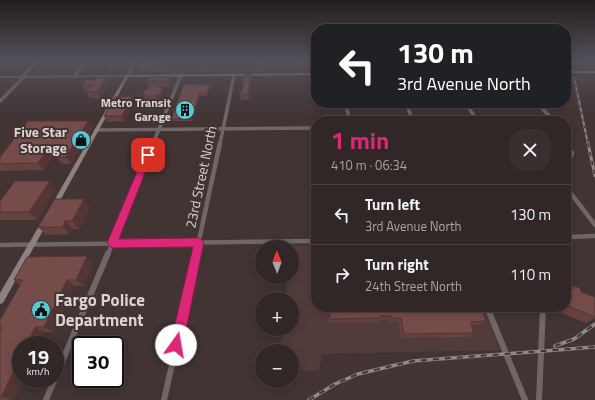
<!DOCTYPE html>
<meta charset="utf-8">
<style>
body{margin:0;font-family:"Titillium Web",sans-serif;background:#392f2e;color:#f1f3f6;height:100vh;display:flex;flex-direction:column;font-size:15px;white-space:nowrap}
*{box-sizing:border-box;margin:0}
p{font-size:13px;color:#a8a5a7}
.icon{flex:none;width:22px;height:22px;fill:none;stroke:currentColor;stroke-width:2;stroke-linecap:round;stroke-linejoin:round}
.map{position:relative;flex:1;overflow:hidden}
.details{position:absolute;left:311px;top:116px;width:260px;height:196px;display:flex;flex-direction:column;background:#312726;border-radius:16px;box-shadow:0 2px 10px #0003,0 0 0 1px #4c4443}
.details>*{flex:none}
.banner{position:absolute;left:311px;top:24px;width:260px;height:84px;border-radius:16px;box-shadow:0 2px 10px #0003,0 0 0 1px #4c4443;background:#202124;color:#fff;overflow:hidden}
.needle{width:26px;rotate:359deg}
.tools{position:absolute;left:255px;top:240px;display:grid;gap:8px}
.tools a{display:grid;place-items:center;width:44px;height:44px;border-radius:50%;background:#312726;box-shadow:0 2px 10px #0003,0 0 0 1px #4c4443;font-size:20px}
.speed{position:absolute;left:12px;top:336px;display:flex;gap:8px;font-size:20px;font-weight:700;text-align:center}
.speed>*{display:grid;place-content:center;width:52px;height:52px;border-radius:50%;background:#312726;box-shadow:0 2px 10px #0003,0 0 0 1px #4c4443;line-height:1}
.speed small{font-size:10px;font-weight:400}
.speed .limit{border:2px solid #111;border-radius:6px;background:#fff;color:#111}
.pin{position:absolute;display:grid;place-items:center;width:34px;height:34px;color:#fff;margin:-17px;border-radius:8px;box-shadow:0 2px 6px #0006}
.me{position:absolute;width:44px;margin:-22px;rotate:13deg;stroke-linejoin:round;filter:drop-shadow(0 0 3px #0008)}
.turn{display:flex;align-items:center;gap:14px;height:84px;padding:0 20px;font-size:18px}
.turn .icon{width:52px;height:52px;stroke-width:2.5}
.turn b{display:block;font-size:28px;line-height:34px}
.round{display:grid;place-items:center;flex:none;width:42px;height:42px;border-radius:16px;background:#392f2e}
.summary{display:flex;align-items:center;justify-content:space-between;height:68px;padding:0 20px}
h1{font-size:24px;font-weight:700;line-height:30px;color:#db2777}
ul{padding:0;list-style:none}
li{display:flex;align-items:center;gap:12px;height:60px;padding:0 20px;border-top:1px solid #4c4443}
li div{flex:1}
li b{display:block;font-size:15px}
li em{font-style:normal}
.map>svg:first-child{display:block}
.built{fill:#513c3b}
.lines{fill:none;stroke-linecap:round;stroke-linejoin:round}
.minor-far2{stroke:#6e6766;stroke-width:3.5}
.minor-far1{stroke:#6e6766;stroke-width:4.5}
.minor{stroke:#6e6766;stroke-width:6}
.tertiary{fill:#6e6766;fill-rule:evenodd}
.secondary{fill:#8c8180;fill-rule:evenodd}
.rail-far2-casing{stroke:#928786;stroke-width:2}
.rail-far1-casing{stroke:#928786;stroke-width:3}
.rail-casing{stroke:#928786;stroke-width:3.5}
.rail-far2{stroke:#413433;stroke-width:1;stroke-dasharray:3.5;stroke-linecap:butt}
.rail-far1{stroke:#413433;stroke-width:1.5;stroke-dasharray:4.5;stroke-linecap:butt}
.rail{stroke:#413433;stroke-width:2;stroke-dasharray:6;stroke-linecap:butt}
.wall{fill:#654140}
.shaded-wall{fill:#533534}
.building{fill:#764c4a;stroke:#533534}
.route{fill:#db2777;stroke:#8e194d}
.labels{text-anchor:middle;stroke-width:4;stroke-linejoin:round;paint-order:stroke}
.far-poi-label{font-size:12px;font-weight:bold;fill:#dbd2d2;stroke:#413433;text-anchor:end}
.poi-label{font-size:14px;font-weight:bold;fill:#dbd2d2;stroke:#413433;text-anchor:end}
.street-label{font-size:14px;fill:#dbd2d2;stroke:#413433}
.near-poi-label{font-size:17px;font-weight:bold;fill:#dbd2d2;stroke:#413433;text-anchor:start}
</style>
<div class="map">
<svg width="595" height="400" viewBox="0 0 595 400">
<rect width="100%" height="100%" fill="#413433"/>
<g class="built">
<polygon points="141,60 316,60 316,71 137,72 137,69"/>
<polygon points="316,245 316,307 483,307 500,350 322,354 319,371 292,370 292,351 279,351 285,329 292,329 292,299 286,299 287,277 292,277 292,247 288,246"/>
</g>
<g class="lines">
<g class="minor-far2">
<polyline points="75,76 87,60"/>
<polyline points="22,77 37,60"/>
<polyline points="0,101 24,77"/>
<polyline points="346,103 349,121"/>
<polyline points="406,103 413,121"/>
<polyline points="466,103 477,121"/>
<polyline points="537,103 554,121"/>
<polyline points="96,130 316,128"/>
<polyline points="153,144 181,75"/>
<polyline points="220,144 234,75"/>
</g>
<g class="minor-far1">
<polyline points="566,158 571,156 572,153"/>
<polyline points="566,187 595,225"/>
<polyline points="566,237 595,236"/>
<polyline points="0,245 316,241"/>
<polyline points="108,254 153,143"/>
<polyline points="196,254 220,143"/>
</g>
<g class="minor">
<polyline points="487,307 525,400"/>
<polyline points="46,400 108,253"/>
<polyline points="164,400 197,253"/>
<polyline points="539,400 543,307"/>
</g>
<polygon class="tertiary" points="134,60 138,60 129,76 127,77 0,78 0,76 126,75"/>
<g class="secondary">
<rect x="566" y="71" width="29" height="2"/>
<polygon points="316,73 316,75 128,77 56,208 52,208 51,206 126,75"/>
<polygon points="44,220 46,221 47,223 46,225 3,303 0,304 0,293 42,221"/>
</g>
<g class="rail-far2-casing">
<polyline id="rail-far2" points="574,77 588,144"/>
</g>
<g class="rail-far1-casing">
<polyline id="rail-far1" points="588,143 595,176"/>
</g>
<g class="rail-casing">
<g id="rail">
<polyline points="555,346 574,339 595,324"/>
<polyline points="309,400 335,384 358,374 413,361 595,347"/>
</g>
</g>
<use href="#rail-far2" class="rail-far2"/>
<use href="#rail-far1" class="rail-far1"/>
<use href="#rail" class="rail"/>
</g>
<g class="wall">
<polygon points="142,60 171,62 168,69 150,69 148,72 141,72 139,67"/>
<polygon points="208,60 209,65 208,70 200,70 199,63"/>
<polygon points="226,60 239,60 239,64 227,65"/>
<polygon points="255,60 264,60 263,69 255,69"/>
<polygon points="118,61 120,65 116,71 109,71 107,67"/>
<polygon points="251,74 251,80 249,100 241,100 240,95"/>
<polygon points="169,77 171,83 169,87 158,87 164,95 163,98 158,101 148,102 145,99 143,94 150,87 149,87 147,81"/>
<polygon points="106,78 109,83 100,98 90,98 86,92 87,91 85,91 82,85 95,80"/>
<polygon points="210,85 210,86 207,96 200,96 192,121 171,121 171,119"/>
<polygon points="134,102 125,121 107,122 104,116"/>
<polygon points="153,114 155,119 154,123 145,123 142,117"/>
<polygon points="88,121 92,128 71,164 62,164 57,158 59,155 53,155 44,170 0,171 0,157"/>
<polygon points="56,188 37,220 0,220 0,201"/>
<polygon points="90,206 79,229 72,229 69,234 46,235 38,227"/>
<polygon points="93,263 83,286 74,286 53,332 45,332 13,400 0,400 0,320 20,285 14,280"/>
<polygon points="566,286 571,288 574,286 581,292 595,301 595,318 586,323 554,310 554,307 566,307"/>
<polygon points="328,307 481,307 486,321 481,325 472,325 474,333 469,337 401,338 398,322 389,322 388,320 380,320 378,322 329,323"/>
</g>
<g class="shaded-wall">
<polygon points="167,60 171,60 171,62 168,69 166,63"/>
<polygon points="207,60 208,60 209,65 208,70 206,63"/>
<polygon points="118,61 120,65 116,71 114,67"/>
<polygon points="148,63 150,69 148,72 146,66"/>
<polygon points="251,74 251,80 249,100 248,94"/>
<polygon points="169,77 171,83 169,87 168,81"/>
<polygon points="106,78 109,83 100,98 97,92"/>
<polygon points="210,85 210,86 207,96 207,94"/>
<polygon points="162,89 164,95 163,98 158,101 156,96"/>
<polygon points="199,94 200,96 192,121 192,119"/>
<polygon points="132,96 134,102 125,121 122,116"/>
<polygon points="153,114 155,119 154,123 152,117"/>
<polygon points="88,121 92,128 71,164 66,157"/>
<polygon points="48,149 53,155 44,170 38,163"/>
<polygon points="50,181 56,188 37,220 29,212"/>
<polygon points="84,199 90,206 79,229 72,221"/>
<polygon points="65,221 72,229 69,234 63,227"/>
<polygon points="87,256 93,263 83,286 76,280"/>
<polygon points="67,280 74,286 53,332 44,327"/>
<polygon points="35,327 45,332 39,345 27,345"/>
<polygon points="21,356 21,379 23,379 13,400 1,397"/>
</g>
<g class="building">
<polygon points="142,60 167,60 166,63 148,63 146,66 139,67"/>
<polygon points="199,60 207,60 206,63 199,63"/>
<polygon points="255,60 263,60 263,65 254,65"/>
<polygon points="111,61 118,61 114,67 107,67"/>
<polygon points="245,74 251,74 248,94 240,95 240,91 242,91"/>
<polygon points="149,77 169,77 168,81 147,81"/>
<polygon points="97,78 106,78 97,92 86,92 92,85 82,85 86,80 95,80"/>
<polygon points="154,84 162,89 161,93 156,96 146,96 143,94 144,91"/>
<polygon points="184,84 210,85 207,94 199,94 192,119 171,119"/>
<polygon points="132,96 122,116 104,116 115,97"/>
<polygon points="144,114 153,114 152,117 142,117"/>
<polygon points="28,121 88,121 66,157 57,158 63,148 48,149 38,163 0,164 0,157"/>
<polygon points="15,181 50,181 29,212 0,212 0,201"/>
<polygon points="55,199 84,199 72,221 65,221 63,227 38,227"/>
<polygon points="87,256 76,280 67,280 44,327 35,327 27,345 21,345 21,356 1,397 0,397 0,331 2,328 0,328 0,320 23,280 14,280 27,257"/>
<polygon points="566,286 574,289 574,286 580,288 581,292 595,297 595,317 566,305"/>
<polygon points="329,307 481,307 486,321 470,322 474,333 404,334 401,318 391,318 391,316 380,316 381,318 330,319"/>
</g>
<linearGradient id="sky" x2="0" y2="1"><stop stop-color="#241d1c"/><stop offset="0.52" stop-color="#54505b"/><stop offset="1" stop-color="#54505b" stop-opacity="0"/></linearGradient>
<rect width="595" height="116" fill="url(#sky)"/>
<polygon class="route" points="148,152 152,155 119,239 199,238 204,242 183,345 181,349 176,351 172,349 170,345 193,247 112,248 107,243 144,155"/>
<defs>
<g id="building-disc" transform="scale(1)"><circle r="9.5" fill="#52cbd7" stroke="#413433"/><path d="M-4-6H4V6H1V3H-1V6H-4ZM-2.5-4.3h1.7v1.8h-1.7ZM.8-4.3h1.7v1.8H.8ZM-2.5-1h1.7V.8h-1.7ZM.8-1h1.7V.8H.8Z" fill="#111"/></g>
<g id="shop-disc" transform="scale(1)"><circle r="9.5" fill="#52cbd7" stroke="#413433"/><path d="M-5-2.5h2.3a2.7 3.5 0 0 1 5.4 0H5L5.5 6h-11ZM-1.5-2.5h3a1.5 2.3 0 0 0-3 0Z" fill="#111"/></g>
<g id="civic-disc" transform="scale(1)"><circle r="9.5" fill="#52cbd7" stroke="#413433"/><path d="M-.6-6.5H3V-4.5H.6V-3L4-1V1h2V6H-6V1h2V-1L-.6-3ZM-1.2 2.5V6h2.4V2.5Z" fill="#111"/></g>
</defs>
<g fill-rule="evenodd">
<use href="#building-disc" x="185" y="110"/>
<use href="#shop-disc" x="81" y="140"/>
<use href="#civic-disc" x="41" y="310"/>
</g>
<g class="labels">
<g class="far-poi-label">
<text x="171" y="107">Metro Transit<tspan x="171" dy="14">Garage</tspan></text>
</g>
<g class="poi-label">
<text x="67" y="137">Five Star<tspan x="67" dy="16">Storage</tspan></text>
</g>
<g class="street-label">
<text transform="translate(201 177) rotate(-78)" y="5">23rd Street North</text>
</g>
<g class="near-poi-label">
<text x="55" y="306">Fargo Police<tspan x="55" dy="20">Department</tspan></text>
</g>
</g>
</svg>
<div class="tools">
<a><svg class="needle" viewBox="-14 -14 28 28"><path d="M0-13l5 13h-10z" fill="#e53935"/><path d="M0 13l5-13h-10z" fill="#a8a5a7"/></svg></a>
<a>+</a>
<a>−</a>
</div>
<div class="speed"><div>19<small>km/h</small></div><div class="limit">30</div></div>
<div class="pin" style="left:148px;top:155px;background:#d93025"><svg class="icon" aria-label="arrive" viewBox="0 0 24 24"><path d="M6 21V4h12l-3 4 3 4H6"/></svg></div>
<svg class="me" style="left:176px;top:345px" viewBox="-20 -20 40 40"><circle r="19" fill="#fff"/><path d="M0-13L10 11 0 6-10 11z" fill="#db2777"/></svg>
<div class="banner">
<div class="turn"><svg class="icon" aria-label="left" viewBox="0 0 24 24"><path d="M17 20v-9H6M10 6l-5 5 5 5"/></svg><div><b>130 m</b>3rd Avenue North</div></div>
</div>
<section class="details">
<div class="summary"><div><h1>1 min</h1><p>410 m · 06:34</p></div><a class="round"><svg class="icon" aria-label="close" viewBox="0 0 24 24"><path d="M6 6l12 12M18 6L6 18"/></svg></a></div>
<ul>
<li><svg class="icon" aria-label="left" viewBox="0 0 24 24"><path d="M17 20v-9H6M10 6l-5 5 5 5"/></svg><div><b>Turn left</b><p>3rd Avenue North</p></div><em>130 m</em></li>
<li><svg class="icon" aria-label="right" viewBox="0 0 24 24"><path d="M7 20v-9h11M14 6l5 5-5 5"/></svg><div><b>Turn right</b><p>24th Street North</p></div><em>110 m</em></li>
</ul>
</section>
</div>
